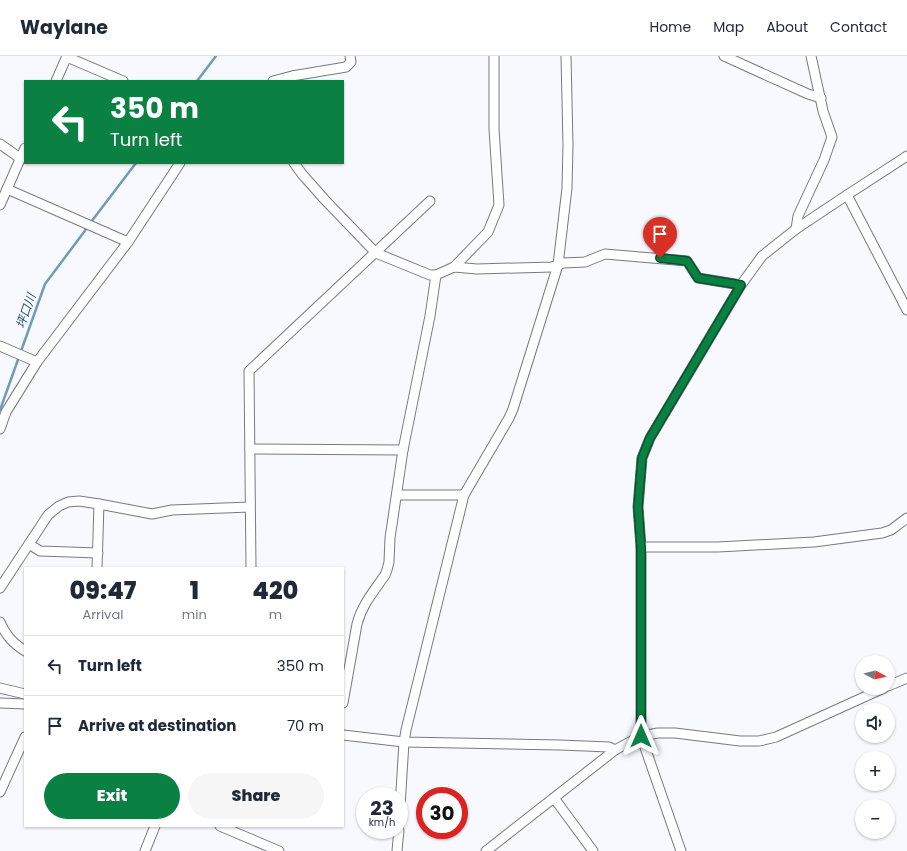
<!DOCTYPE html>
<meta charset="utf-8">
<style>
body{margin:0;font-family:Poppins,"Noto Sans JP",sans-serif;background:#f6f6f7;color:#1f2937;height:100vh;display:flex;flex-direction:column;font-size:15px;white-space:nowrap}
*{box-sizing:border-box;margin:0}
p{font-size:13px;color:#747a83}
.icon{flex:none;width:22px;height:22px;fill:none;stroke:currentColor;stroke-width:2;stroke-linecap:round;stroke-linejoin:round}
.map{position:relative;flex:1;overflow:hidden}
.details{position:absolute;left:24px;top:511px;width:320px;height:260px;display:flex;flex-direction:column;background:#fff;border-radius:0px;box-shadow:0 1px 3px #0004}
.details>*{flex:none}
.top-card{position:absolute;left:24px;top:24px;width:320px;height:84px;border-radius:0px;box-shadow:0 1px 3px #0004;background:#0b8043;color:#fff;overflow:hidden}
.needle{width:26px;rotate:97deg}
.fabs{position:absolute;left:855px;top:599px;display:grid;gap:8px}
.fabs a{display:grid;place-items:center;width:40px;height:40px;border-radius:50%;background:#fff;box-shadow:0 1px 3px #0004;font-size:20px}
.speed{position:absolute;left:356px;top:731px;display:flex;gap:8px;font-size:20px;font-weight:700;text-align:center}
.speed>*{display:grid;place-content:center;width:52px;height:52px;border-radius:50%;background:#fff;box-shadow:0 1px 3px #0004;line-height:1}
.speed small{font-size:10px;font-weight:400}
.speed .limit{border:6px solid #d22;background:#fff;color:#111}
.pin{position:absolute;display:grid;place-items:center;width:34px;height:34px;color:#fff;margin:-41px -17px;border-radius:50% 50% 50% 0;rotate:-45deg;box-shadow:0 0 4px #0007}
.pin .icon{rotate:45deg}
.me{position:absolute;width:44px;margin:-22px;rotate:0deg;stroke-linejoin:round;filter:drop-shadow(0 0 3px #0008)}
.turn{display:flex;align-items:center;gap:14px;height:84px;padding:0 20px;font-size:18px}
.turn .icon{width:52px;height:52px;stroke-width:2.5}
.turn b{display:block;font-size:28px;line-height:34px}
.eta{display:flex;justify-content:space-evenly;align-items:center;height:68px;text-align:center}
.eta b{font-size:24px;font-weight:800;line-height:28px}
.action{display:flex;gap:8px;margin-top:auto;padding:8px 20px}
.action a{flex:1;height:46px;border-radius:24px;background:#0b8043;color:#fff;font-size:16px;font-weight:800;line-height:46px;text-align:center}
.action a+a{background:#f6f6f7;color:#1f2937}
ul{padding:0;list-style:none}
li{display:flex;align-items:center;gap:12px;height:60px;padding:0 20px;border-top:1px solid #e0e1e3}
li div{flex:1}
li b{display:block;font-size:15px}
li em{font-style:normal}
header{display:flex;align-items:center;gap:24px;box-sizing:border-box;height:56px;padding:0 20px;background:#fff;border-bottom:1px solid #e0e1e3}
header strong{font-size:19px}
nav{display:flex;gap:22px;margin-inline-start:auto;font-size:14px}
.map>svg:first-child{display:block}
.lines{fill:none;stroke-linecap:round;stroke-linejoin:round}
.stream{stroke:#6f9cb9;stroke-width:2.5}
.minor-casing{stroke:#797a7f;stroke-width:11}
.minor{stroke:#fff;stroke-width:9}
.route-casing{stroke:#07532c;stroke-width:10}
.route{stroke:#0b8043;stroke-width:7}
.labels{text-anchor:middle;stroke-width:3;stroke-linejoin:round;paint-order:stroke}
.water-label{font-size:12px;font-style:italic;fill:#1e4f6b;stroke:#f8f9fe}
</style>
<header>
<strong>Waylane</strong>
<nav><a>Home</a><a>Map</a><a>About</a><a>Contact</a></nav>
</header>
<div class="map">
<svg width="907" height="795" viewBox="0 0 907 795">
<rect width="100%" height="100%" fill="#f8f9fe"/>
<g class="lines">
<g class="stream">
<polyline points="197,25 216,0"/>
<polyline points="91,166 136,107"/>
<polyline points="0,354 45,228 87,172"/>
</g>
<g class="minor-casing">
<g id="minor">
<polyline points="724,0 808,38 821,42"/>
<polyline points="67,1 123,25"/>
<polyline points="56,25 67,0"/>
<polyline points="273,25 292,20 346,11 351,6 350,0"/>
<polyline points="0,88 20,102"/>
<polyline points="907,100 847,139 907,254"/>
<polyline points="294,107 302,118 325,144 376,197 430,219 436,219 454,211 477,213 552,211 563,207 585,206 605,198 687,205 698,222 741,229"/>
<polyline points="7,133 128,186"/>
<polyline points="0,149 25,92"/>
<polyline points="796,173 847,139"/>
<polyline points="454,211 488,176 499,149 494,73 494,0"/>
<polyline points="0,290 37,306"/>
<polyline points="0,373 6,356 37,306 128,186 180,107"/>
<polyline points="250,393 403,394"/>
<polyline points="397,439 464,439"/>
<polyline points="29,488 40,495 98,497"/>
<polyline points="641,491 718,491 814,486 882,477 891,474 907,462"/>
<polyline points="97,512 99,448"/>
<polyline points="251,512 249,315 430,145"/>
<polyline points="0,532 48,459 59,450 68,446 79,445 99,448 152,458 172,454 250,451"/>
<path d="M0,566C6,580 13,587 25,595"/>
<polyline points="888,630 907,622"/>
<polyline points="0,632 25,638"/>
<polyline points="0,647 25,648"/>
<path d="M343,647L357,568C362,549 374,535 385,519L387,514L389,506L390,482L403,394L430,260L436,219"/>
<polyline points="343,679 404,686 560,689 609,691 615,694"/>
<polyline points="0,736 25,681"/>
<polyline points="554,742 593,795"/>
<polyline points="399,767 404,686 406,674 464,439 509,362 513,353 558,209 567,132 568,89 566,0"/>
<polyline points="220,770 279,795"/>
<polyline points="145,795 155,770"/>
<polyline points="397,795 399,774"/>
<polyline points="486,795 615,694 641,680 658,677 675,677 740,685 759,685 776,681 884,632"/>
<polyline points="681,795 641,680 641,491 638,451 642,402 650,382 741,229 762,200 796,173 798,160 824,104 832,81 823,55 811,0"/>
</g>
</g>
<use href="#minor" class="minor"/>
</g>
<g class="lines">
<g class="route-casing">
<polyline id="route" points="641,680 641,491 638,451 642,402 650,382 741,229 698,222 687,205 660,202"/>
</g>
<use href="#route" class="route"/>
</g>
<g class="labels">
<g class="water-label">
<text transform="translate(26 255) rotate(-71)" y="4">坪口川</text>
</g>
</g>
</svg>
<div class="fabs">
<a><svg class="needle" viewBox="-14 -14 28 28"><path d="M0-13l5 13h-10z" fill="#e53935"/><path d="M0 13l5-13h-10z" fill="#747a83"/></svg></a>
<a><svg class="icon" aria-label="sound" viewBox="0 0 24 24"><path d="M4 9h4l5-4v14l-5-4H4zM17 9q2 3 0 6"/></svg></a>
<a>+</a>
<a>−</a>
</div>
<div class="speed"><div>23<small>km/h</small></div><div class="limit">30</div></div>
<div class="pin" style="left:660px;top:202px;background:#d93025"><svg class="icon" aria-label="arrive" viewBox="0 0 24 24"><path d="M6 21V4h12l-3 4 3 4H6"/></svg></div>
<svg class="me" style="left:641px;top:680px" viewBox="-20 -20 40 40"><path d="M0-17L14 15 0 8-14 15z" fill="#0b8043" stroke="#fff" stroke-width="4"/></svg>
<div class="top-card">
<div class="turn"><svg class="icon" aria-label="left" viewBox="0 0 24 24"><path d="M17 20v-9H6M10 6l-5 5 5 5"/></svg><div><b>350 m</b>Turn left</div></div>
</div>
<section class="details">
<div class="eta">
<div><b>09:47</b><p>Arrival</p></div>
<div><b>1</b><p>min</p></div>
<div><b>420</b><p>m</p></div>
</div>
<ul>
<li><svg class="icon" aria-label="left" viewBox="0 0 24 24"><path d="M17 20v-9H6M10 6l-5 5 5 5"/></svg><div><b>Turn left</b></div><em>350 m</em></li>
<li><svg class="icon" aria-label="arrive" viewBox="0 0 24 24"><path d="M6 21V4h12l-3 4 3 4H6"/></svg><div><b>Arrive at destination</b></div><em>70 m</em></li>
</ul>
<div class="action"><a>Exit</a><a>Share</a></div>
</section>
</div>
